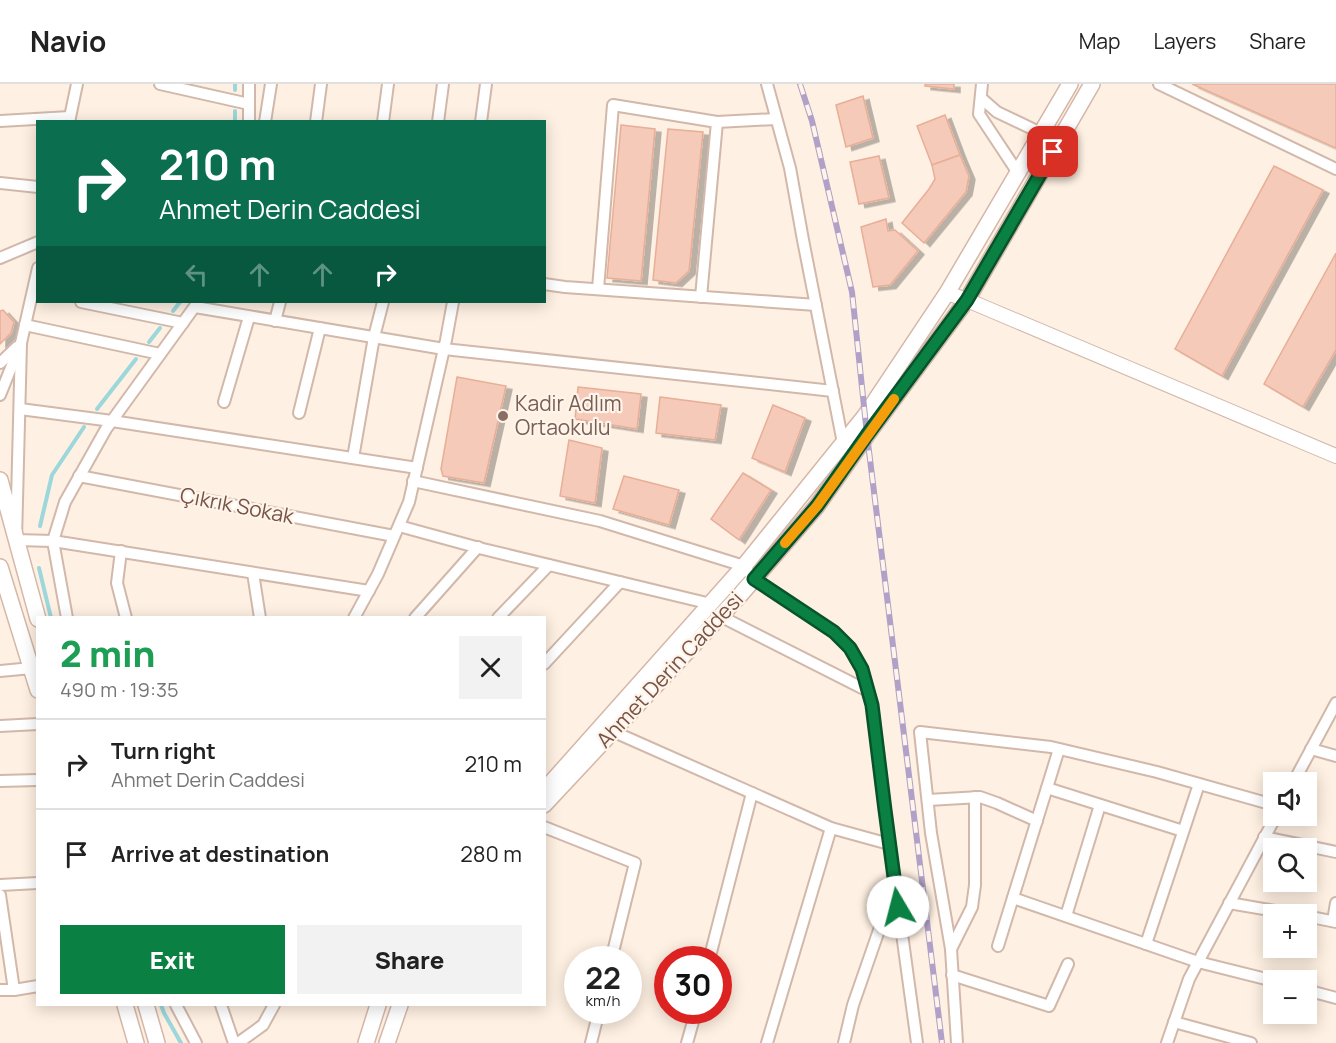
<!DOCTYPE html>
<meta charset="utf-8">
<style>
body{margin:0;font-family:Manrope,sans-serif;background:#f2f2f2;color:#222;height:100vh;display:flex;flex-direction:column;font-size:22px;white-space:nowrap}
*{box-sizing:border-box;margin:0}
p{font-size:20px;color:#767676}
.icon{flex:none;width:33px;height:33px;fill:none;stroke:currentColor;stroke-width:2;stroke-linecap:round;stroke-linejoin:round}
.map{position:relative;flex:1;overflow:hidden}
.side{position:absolute;left:36px;top:532px;width:510px;height:390px;display:flex;flex-direction:column;background:#fff;border-radius:0px;box-shadow:0 3px 15px #0003}
.side>*{flex:none}
.guide{position:absolute;left:36px;top:36px;width:510px;height:183px;border-radius:0px;box-shadow:0 3px 15px #0003;background:#0b6e4f;color:#fff;overflow:hidden}
.fabs{position:absolute;left:1263px;top:688px;display:grid;gap:12px}
.fabs a{display:grid;place-items:center;width:54px;height:54px;border-radius:0px;background:#fff;box-shadow:0 3px 15px #0003;font-size:30px}
.speed{position:absolute;left:564px;top:862px;display:flex;gap:12px;font-size:30px;font-weight:700;text-align:center}
.speed>*{display:grid;place-content:center;width:78px;height:78px;border-radius:50%;background:#fff;box-shadow:0 3px 15px #0003;line-height:1}
.speed small{font-size:15px;font-weight:400}
.speed .limit{border:9px solid #d22;background:#fff;color:#111}
.pin{position:absolute;display:grid;place-items:center;width:51px;height:51px;color:#fff;margin:-26px;border-radius:12px;box-shadow:0 3px 9px #0006}
.me{position:absolute;width:66px;margin:-33px;rotate:352deg;stroke-linejoin:round;filter:drop-shadow(0 0 4px #0008)}
.turn{display:flex;align-items:center;gap:21px;height:126px;padding:0 24px;font-size:27px}
.turn .icon{width:78px;height:78px;stroke-width:2.5}
.turn b{display:block;font-size:42px;line-height:51px}
.lanes{display:flex;align-items:center;height:57px;padding:0 24px;background:#0003;justify-content:center;gap:30px;direction:ltr}
.lanes .off{opacity:.35}
.round{display:grid;place-items:center;flex:none;width:63px;height:63px;border-radius:0px;background:#f2f2f2}
.overview{display:flex;align-items:center;justify-content:space-between;height:102px;padding:0 24px}
h1{font-size:36px;font-weight:800;line-height:45px;color:#1e9e55}
.action{display:flex;gap:12px;margin-top:auto;padding:12px 24px}
.action a{flex:1;height:69px;border-radius:0px;background:#0b8043;color:#fff;font-size:24px;font-weight:800;line-height:69px;text-align:center}
.action a+a{background:#f2f2f2;color:#222}
ul{padding:0;list-style:none}
li{display:flex;align-items:center;gap:18px;height:90px;padding:0 24px;border-top:2px solid #e0e0e0}
li div{flex:1}
li b{display:block;font-size:22px}
li em{font-style:normal}
header{display:flex;align-items:center;gap:36px;box-sizing:border-box;height:84px;padding:0 30px;background:#fff;border-bottom:2px solid #e0e0e0}
header strong{font-size:28px}
nav{display:flex;gap:33px;margin-inline-start:auto;font-size:21px}
.map>svg:first-child{display:block}
.lines{fill:none;stroke-linecap:round;stroke-linejoin:round}
.stream{stroke:#9bd7db;stroke-width:4}
.building{fill:#f5cab8;stroke:#e8ae97;stroke-width:1.5;filter:url(#shadow)}
.minor-casing{stroke:#d1b8ab;stroke-width:14}
.tertiary-casing{stroke:#d1b8ab;stroke-width:16}
.secondary-casing{stroke:#d5b7a8;stroke-width:18}
.minor{stroke:#fff;stroke-width:10}
.tertiary{stroke:#fff;stroke-width:14}
.secondary{stroke:#fff;stroke-width:15}
.rail-casing{stroke:#b1a0c7;stroke-width:6}
.rail{stroke:#fff4e9;stroke-width:4;stroke-dasharray:11;stroke-linecap:butt}
.route-casing{stroke:#07532c;stroke-width:15}
.route{stroke:#0b8043;stroke-width:10}
.slow{stroke:#f59e0b;stroke-width:10}
.education-dot{fill:#8d6e63;stroke:#fff4e9;stroke-width:2}
.labels{text-anchor:middle;stroke-width:4.5;stroke-linejoin:round;paint-order:stroke}
.education-label{font-size:21px;fill:#785e54;stroke:#fff4e9;text-anchor:start}
.street-label{font-size:21px;fill:#775347;stroke:#fff4e9}
</style>
<header>
<strong>Navio</strong>
<nav><a>Map</a><a>Layers</a><a>Share</a></nav>
</header>
<div class="map">
<svg width="1336" height="959" viewBox="0 0 1336 959">
<defs>
<filter id="shadow"><feDropShadow dx="6" dy="3.5" stdDeviation="0" flood-color="#0004"/></filter>
</defs>
<rect width="100%" height="100%" fill="#fef0e2"/>
<g class="lines">
<g class="stream">
<polyline points="235,0 235,6"/>
<polyline points="235,27 235,38"/>
<polyline points="173,227 180,218"/>
<polyline points="149,258 160,244"/>
<polyline points="97,325 136,275"/>
<polyline points="40,442 52,391 84,343"/>
<polyline points="39,484 51,534"/>
<polyline points="161,921 164,929 181,959"/>
</g>
</g>
<g class="building">
<polygon points="925,0 954,0 954,5 925,2"/>
<polygon points="1192,0 1336,0 1336,64"/>
<polygon points="863,12 873,54 846,63 836,21"/>
<polygon points="945,31 960,71 932,81 917,42"/>
<polygon points="621,41 655,45 641,197 607,194"/>
<polygon points="668,45 703,48 689,187 676,199 653,196"/>
<polygon points="960,71 969,92 966,108 924,159 902,139 929,105 935,95 932,81"/>
<polygon points="879,72 889,114 859,120 850,78"/>
<polygon points="1274,82 1323,106 1222,292 1175,265"/>
<polygon points="886,135 888,147 895,146 918,167 890,201 873,203 861,143"/>
<polygon points="1336,169 1336,266 1303,323 1264,300"/>
<polygon points="3,226 14,238 11,249 0,260 0,227"/>
<polygon points="457,293 506,302 484,399 443,392 441,385"/>
<polygon points="578,303 641,310 637,345 575,335"/>
<polygon points="660,313 721,321 715,356 656,349"/>
<polygon points="773,321 805,334 785,388 752,374"/>
<polygon points="569,356 602,364 595,419 560,412"/>
<polygon points="743,389 771,406 739,456 711,435"/>
<polygon points="624,392 679,406 669,441 613,425"/>
</g>
<g class="lines">
<g class="minor-casing">
<g id="minor">
<polyline points="160,0 249,20"/>
<polyline points="249,0 249,38"/>
<polyline points="767,0 790,84 803,156 843,359"/>
<polyline points="982,0 979,30 1018,89"/>
<polyline points="1159,0 1336,85"/>
<polyline points="981,14 997,28 1041,49"/>
<polyline points="0,37 70,33"/>
<polyline points="69,38 77,0"/>
<polyline points="265,38 271,0"/>
<polyline points="316,38 321,0"/>
<polyline points="383,38 388,0"/>
<polyline points="438,38 443,0"/>
<polyline points="481,38 486,0"/>
<polyline points="0,99 38,103"/>
<polyline points="0,174 38,158"/>
<polyline points="544,200 565,203 816,221"/>
<polyline points="598,205 613,21 717,38 776,35"/>
<polyline points="701,213 717,38"/>
<polyline points="81,218 183,239"/>
<polyline points="195,223 444,265 833,307"/>
<polyline points="275,237 280,218"/>
<polyline points="25,241 160,270"/>
<polyline points="21,259 16,456 53,457 369,507"/>
<polyline points="0,279 17,263"/>
<polyline points="0,311 21,259 38,184"/>
<polyline points="224,318 249,233"/>
<polyline points="20,325 112,337 417,384"/>
<polyline points="299,329 320,244"/>
<polyline points="353,374 374,253 383,218"/>
<polyline points="79,392 394,452"/>
<polyline points="413,397 600,437 744,482 754,495 834,548 850,564 862,585 872,621 885,726 917,959"/>
<polyline points="399,442 483,465 711,520"/>
<polyline points="121,467 117,499 126,534"/>
<polyline points="253,489 260,534"/>
<polyline points="720,532 868,607"/>
<polyline points="67,534 53,457 65,418 106,345 198,218"/>
<polyline points="354,534 378,490 409,418 446,256 453,218"/>
<polyline points="415,534 478,463"/>
<polyline points="498,534 549,481"/>
<polyline points="544,580 620,498"/>
<polyline points="0,587 32,584"/>
<polyline points="0,642 38,640"/>
<polyline points="612,647 831,744 889,760"/>
<polyline points="1311,665 1336,672"/>
<polyline points="0,697 38,696"/>
<polyline points="1293,699 1336,619"/>
<polyline points="1047,704 1183,747"/>
<polyline points="928,716 980,713 997,719 1037,737"/>
<polyline points="544,743 635,779 611,876"/>
<polyline points="1264,753 1336,768"/>
<polyline points="0,801 38,799"/>
<polyline points="0,811 14,906"/>
<polyline points="1013,814 1198,878 1274,897"/>
<polyline points="1229,819 1298,831"/>
<polyline points="1066,832 1100,721"/>
<polyline points="1306,832 1336,838"/>
<polyline points="1333,837 1336,819"/>
<polyline points="1146,860 1199,700"/>
<polyline points="998,862 1059,665"/>
<polyline points="951,865 972,823 975,801 975,713"/>
<polyline points="709,876 752,709"/>
<polyline points="952,891 1049,922 1068,880"/>
<polyline points="0,906 14,906 38,902"/>
<polyline points="1306,906 1336,914"/>
<polyline points="176,921 196,959"/>
<polyline points="221,921 234,959"/>
<polyline points="1174,938 1251,959"/>
<polyline points="238,959 263,941 274,921"/>
<polyline points="591,959 599,927"/>
<polyline points="687,959 696,927"/>
<polyline points="767,959 831,744"/>
<polyline points="844,959 853,921 894,803"/>
<polyline points="957,959 951,865 931,749 920,648 1051,663 1157,688 1274,721"/>
<polyline points="1167,959 1189,895 1276,732"/>
</g>
</g>
<g class="tertiary-casing">
<polyline id="tertiary" points="947,209 967,216 1336,372"/>
</g>
<g class="secondary-casing">
<g id="secondary">
<polyline points="0,396 38,535"/>
<polyline points="0,483 38,606"/>
<polyline points="549,701 744,482 865,332 947,209 1070,0"/>
<polyline points="544,721 741,510 817,422 867,351 967,216 1092,0"/>
<polyline points="125,921 136,959"/>
<polyline points="146,921 157,959"/>
<polyline points="366,959 378,921"/>
<polyline points="387,959 400,921"/>
</g>
</g>
<use href="#minor" class="minor"/>
<use href="#tertiary" class="tertiary"/>
<use href="#secondary" class="secondary"/>
<g class="rail-casing">
<polyline id="rail" points="800,0 812,37 852,208 867,351 942,959"/>
</g>
<use href="#rail" class="rail"/>
</g>
<g class="lines">
<g class="route-casing">
<polyline id="route" points="898,823 885,726 872,621 862,585 850,564 834,548 754,495 817,422 867,351 967,216 1053,68"/>
</g>
<use href="#route" class="route"/>
<polyline class="slow" points="785,459 817,422 894,315"/>
</g>
<circle class="education-dot" cx="503" cy="332" r="6"/>
<g class="labels">
<g class="education-label">
<text x="515" y="327">Kadir Adlım<tspan x="515" dy="24">Ortaokulu</tspan></text>
</g>
<g class="street-label">
<text transform="translate(237 422) rotate(11)" y="7">Çıkrık Sokak</text>
<text transform="translate(670 586) rotate(-47)" y="7">Ahmet Derin Caddesi</text>
</g>
</g>
</svg>
<div class="fabs">
<a><svg class="icon" aria-label="sound" viewBox="0 0 24 24"><path d="M4 9h4l5-4v14l-5-4H4zM17 9q2 3 0 6"/></svg></a>
<a><svg class="icon" aria-label="search" viewBox="0 0 24 24"><circle cx="10" cy="10" r="6"/><path d="M15 15l6 6"/></svg></a>
<a>+</a>
<a>−</a>
</div>
<div class="speed"><div>22<small>km/h</small></div><div class="limit">30</div></div>
<div class="pin" style="left:1053px;top:68px;background:#d93025"><svg class="icon" aria-label="arrive" viewBox="0 0 24 24"><path d="M6 21V4h12l-3 4 3 4H6"/></svg></div>
<svg class="me" style="left:898px;top:823px" viewBox="-20 -20 40 40"><circle r="19" fill="#fff"/><path d="M0-13L10 11 0 6-10 11z" fill="#0b8043"/></svg>
<div class="guide">
<div class="turn"><svg class="icon" aria-label="right" viewBox="0 0 24 24"><path d="M7 20v-9h11M14 6l5 5-5 5"/></svg><div><b>210 m</b>Ahmet Derin Caddesi</div></div>
<div class="lanes"><svg class="icon off" aria-label="left" viewBox="0 0 24 24"><path d="M17 20v-9H6M10 6l-5 5 5 5"/></svg><svg class="icon off" aria-label="ahead" viewBox="0 0 24 24"><path d="M12 20V5M6 11l6-6 6 6"/></svg><svg class="icon off" aria-label="ahead" viewBox="0 0 24 24"><path d="M12 20V5M6 11l6-6 6 6"/></svg><svg class="icon" aria-label="right" viewBox="0 0 24 24"><path d="M7 20v-9h11M14 6l5 5-5 5"/></svg></div>
</div>
<section class="side">
<div class="overview"><div><h1>2 min</h1><p>490 m · 19:35</p></div><a class="round"><svg class="icon" aria-label="close" viewBox="0 0 24 24"><path d="M6 6l12 12M18 6L6 18"/></svg></a></div>
<ul>
<li><svg class="icon" aria-label="right" viewBox="0 0 24 24"><path d="M7 20v-9h11M14 6l5 5-5 5"/></svg><div><b>Turn right</b><p>Ahmet Derin Caddesi</p></div><em>210 m</em></li>
<li><svg class="icon" aria-label="arrive" viewBox="0 0 24 24"><path d="M6 21V4h12l-3 4 3 4H6"/></svg><div><b>Arrive at destination</b></div><em>280 m</em></li>
</ul>
<div class="action"><a>Exit</a><a>Share</a></div>
</section>
</div>
